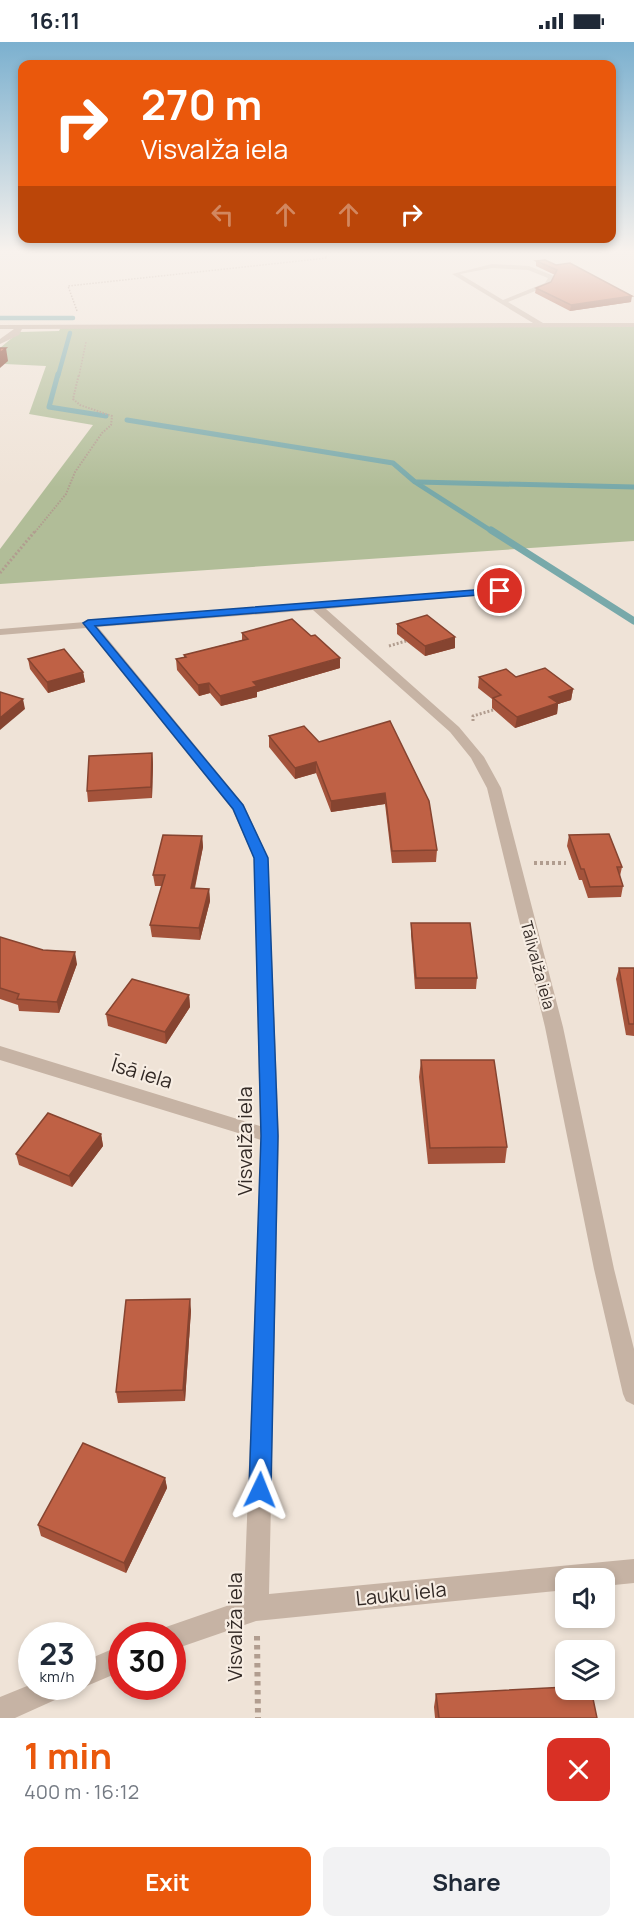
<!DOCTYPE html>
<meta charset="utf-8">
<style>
body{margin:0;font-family:Manrope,sans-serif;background:#f2f2f3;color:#1f2937;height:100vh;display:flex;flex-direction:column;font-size:22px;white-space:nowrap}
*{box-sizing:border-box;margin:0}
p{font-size:20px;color:#747a83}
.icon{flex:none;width:33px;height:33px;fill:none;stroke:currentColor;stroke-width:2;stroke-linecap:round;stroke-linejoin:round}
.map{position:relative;height:1676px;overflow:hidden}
.drawer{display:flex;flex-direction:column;background:#fff;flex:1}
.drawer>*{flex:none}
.guide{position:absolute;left:18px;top:18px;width:598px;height:183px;border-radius:12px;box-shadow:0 3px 9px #0003;background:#ea580c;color:#fff;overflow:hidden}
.tools{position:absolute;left:555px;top:1526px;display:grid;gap:12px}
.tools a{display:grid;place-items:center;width:60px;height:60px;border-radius:12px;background:#fff;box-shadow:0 3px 9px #0003;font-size:30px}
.speed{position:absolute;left:18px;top:1580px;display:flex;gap:12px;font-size:30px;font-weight:700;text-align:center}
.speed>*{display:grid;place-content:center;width:78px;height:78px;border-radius:50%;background:#fff;box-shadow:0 3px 9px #0003;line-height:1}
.speed small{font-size:15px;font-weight:400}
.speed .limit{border:9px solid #d22;background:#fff;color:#111}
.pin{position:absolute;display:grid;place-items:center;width:51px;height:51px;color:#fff;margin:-26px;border:3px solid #fff;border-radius:50%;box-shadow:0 2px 6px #0007}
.me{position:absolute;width:66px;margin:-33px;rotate:2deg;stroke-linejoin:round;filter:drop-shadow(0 0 4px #0008)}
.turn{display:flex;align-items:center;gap:21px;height:126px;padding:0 24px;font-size:27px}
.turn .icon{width:78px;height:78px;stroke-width:2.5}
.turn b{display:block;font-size:42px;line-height:51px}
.lanes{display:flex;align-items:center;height:57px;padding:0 24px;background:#0003;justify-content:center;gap:30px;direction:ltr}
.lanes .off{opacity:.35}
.round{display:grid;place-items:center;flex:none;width:63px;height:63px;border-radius:12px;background:#f2f2f3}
.overview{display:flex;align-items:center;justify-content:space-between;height:102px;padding:0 24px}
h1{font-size:36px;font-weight:700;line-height:45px;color:#ea580c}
.button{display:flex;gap:12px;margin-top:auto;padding:12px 24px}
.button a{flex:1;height:69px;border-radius:12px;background:#ea580c;color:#fff;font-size:24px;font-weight:700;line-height:69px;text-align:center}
.button a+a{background:#f2f2f3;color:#1f2937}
.status{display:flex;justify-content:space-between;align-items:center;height:42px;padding:0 30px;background:#fff;direction:ltr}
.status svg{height:16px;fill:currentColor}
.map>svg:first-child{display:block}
.green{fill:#b1bd98}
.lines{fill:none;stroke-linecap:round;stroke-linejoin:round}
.stream-far2{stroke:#78a9aa;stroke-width:4.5}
.stream-far1{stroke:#78a9aa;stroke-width:5}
.stream{stroke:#78a9aa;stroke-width:7}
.path-far4{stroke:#b19d8f;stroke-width:1.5;stroke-dasharray:1.5 1.5;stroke-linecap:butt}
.path-far3{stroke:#b19d8f;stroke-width:2;stroke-dasharray:1.5 1.5;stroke-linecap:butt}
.path-far2{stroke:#b19d8f;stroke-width:3;stroke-dasharray:2 2;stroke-linecap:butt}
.path-far1{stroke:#b19d8f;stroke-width:4;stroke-dasharray:3 3;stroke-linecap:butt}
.path{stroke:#b19d8f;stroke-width:6;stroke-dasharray:4.5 4.5;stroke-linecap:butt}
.minor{fill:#c6b3a4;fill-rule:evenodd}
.wall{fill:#a4533b}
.shaded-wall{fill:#864430}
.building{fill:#bf6145;stroke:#864430;stroke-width:1.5}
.route{fill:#1a73e8;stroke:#114b97;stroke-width:1.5}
.labels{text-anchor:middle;stroke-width:4.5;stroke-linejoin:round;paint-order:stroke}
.street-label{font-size:16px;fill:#322925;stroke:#f7ede3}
.near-street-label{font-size:20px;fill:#322925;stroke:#f7ede3}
</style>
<div class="status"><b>16:11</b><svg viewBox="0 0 49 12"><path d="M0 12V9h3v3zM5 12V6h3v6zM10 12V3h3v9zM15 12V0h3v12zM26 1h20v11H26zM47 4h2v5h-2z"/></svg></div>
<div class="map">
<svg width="634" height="1676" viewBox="0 0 634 1676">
<rect width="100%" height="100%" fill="#efe3d7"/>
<polygon class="green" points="634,283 634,499 0,542 0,507 93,383 29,372 46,324 5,322 0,306 19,290 59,289 61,285"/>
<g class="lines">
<g class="stream-far2">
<polyline points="0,276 73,276"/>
<polyline points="58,334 70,291"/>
</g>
<g class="stream-far1">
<polyline points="58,332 49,365 106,374"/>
<polyline points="127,378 393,421 415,440 493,490"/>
<polyline points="417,440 634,445"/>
</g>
<polyline class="stream" points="491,488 634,579"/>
<g class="path-far4">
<polyline points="77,269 68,244 327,216 324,211"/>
<polyline points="79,334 86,300"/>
</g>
<polyline class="path-far3" points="35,490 66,452 75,430 102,391 111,383 112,374 80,363 73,357 79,332"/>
<g class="path-far2">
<polyline points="0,531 36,488"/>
<polyline points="389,604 406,599"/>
<polyline points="473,679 473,674 493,668"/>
</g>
<polyline class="path-far1" points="534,821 566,821"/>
<polyline class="path" points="257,1594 258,1676"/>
<g class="minor">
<path d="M492,222L529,224L554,234L550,243L508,260L543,281H634V285L22,287L19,293L0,302V297L14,287H0V283L533,281L452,232ZM492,226L528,228L548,236L545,241L503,258L460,232Z"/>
<polygon points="499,546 503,547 503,551 326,567 459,685 484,715 501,746 563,985 614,1227 634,1307 634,1363 626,1359 623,1352 594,1227 545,985 487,746 471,716 450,690 313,568 98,585 244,763 268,816 279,1094 269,1552 634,1517 634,1541 604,1544 604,1536 566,1536 566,1548 256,1579 172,1608 172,1593 160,1593 163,1586 244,1558 261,1098 0,1018 0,1004 260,1084 254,816 232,767 86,586 0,593 0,587"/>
<polygon points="122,1603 122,1629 82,1646 77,1644 82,1644 82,1620"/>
<polygon points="32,1642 32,1644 70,1644 66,1653 15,1676 0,1676 0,1655"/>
</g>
</g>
<g class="wall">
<polygon points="536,219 631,260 570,269 535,251 536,246 551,240 555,233 536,224"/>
<polygon points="397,582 455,606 425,614 397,592"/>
<polygon points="242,591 340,626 257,650 257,655 221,664 210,651 199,654 177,628 176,617 184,615 184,613 242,598"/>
<polygon points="28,617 83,630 85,640 48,651 30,627"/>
<polygon points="479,635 516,635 573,647 571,658 558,662 557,672 515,686 492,666 492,657 478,646"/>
<polygon points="390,679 437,808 436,820 392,821 385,762 331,770 316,731 295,737 269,705 269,694 319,700"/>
<polygon points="152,711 153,722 152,756 88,760 87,749"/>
<polygon points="569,793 622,825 620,834 623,844 621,855 588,856 582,838 579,838 567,804"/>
<polygon points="202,794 203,805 195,846 209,847 210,859 200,898 152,895 150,883 162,844 155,844 153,833"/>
<polygon points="411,881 477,936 476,947 415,947 411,892"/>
<polygon points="0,895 77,922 59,971 19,969 18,963 0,957"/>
<polygon points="619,926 634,926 634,994 626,993 616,937"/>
<polygon points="189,953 190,965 166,1002 108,984 106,972"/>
<polygon points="421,1018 507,1105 505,1121 428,1122 419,1035"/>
<polygon points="101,1092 103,1104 72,1145 19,1123 16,1112"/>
<polygon points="191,1268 185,1359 118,1361 116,1350"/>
<polygon points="165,1436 167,1446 126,1531 41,1494 38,1483"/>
<polygon points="436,1652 597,1676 435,1676 434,1665"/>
</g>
<g class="shaded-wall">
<polygon points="632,254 631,260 570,269 571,263"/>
<polygon points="6,306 8,319 0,326 0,311"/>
<polygon points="455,595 455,606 425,614 425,604"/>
<polygon points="340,616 340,626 257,650 257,655 221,664 220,654 253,640"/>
<polygon points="83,630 85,640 48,651 47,640"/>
<polygon points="209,641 210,651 199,654 198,643"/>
<polygon points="573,647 571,658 558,662 557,672 515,686 517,675 549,655"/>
<polygon points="23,657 25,667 0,688 0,676"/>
<polygon points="152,711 153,722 152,756 151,745"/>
<polygon points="316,720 316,731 295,737 295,726"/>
<polygon points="385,751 385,762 331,770 331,759"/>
<polygon points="202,794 203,805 192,857 191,846"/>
<polygon points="209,847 210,859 200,898 199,886"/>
<polygon points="75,910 77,922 59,971 57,960"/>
<polygon points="189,953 190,965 166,1002 165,990"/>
<polygon points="101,1092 103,1104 72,1145 69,1134"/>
<polygon points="190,1257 191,1268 185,1359 183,1348"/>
<polygon points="165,1436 167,1446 126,1531 124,1521"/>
</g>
<g class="building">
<polygon points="545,218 556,223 570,221 632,254 571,263 536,246 551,240 557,228 536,219"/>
<polygon points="0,306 6,306 0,311"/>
<polygon points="427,573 455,595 425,604 397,582"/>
<polygon points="292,577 311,594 315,593 340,616 253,640 257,644 220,654 209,641 198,643 176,617 186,615 184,613 248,597 242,591"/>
<polygon points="64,607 83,630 47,640 28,617"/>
<polygon points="545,626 573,647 549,655 558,661 517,675 493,656 501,653 479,635 506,627 516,635"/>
<polygon points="0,650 23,657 0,676"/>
<polygon points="390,679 429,759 437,808 392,809 385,751 331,759 316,720 295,726 269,694 304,684 319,700"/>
<polygon points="152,711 151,745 87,749 89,714"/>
<polygon points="609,792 622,825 617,825 623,844 590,845 584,827 581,827 569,793"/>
<polygon points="163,793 202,794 191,846 209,847 199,886 150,883 165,833 153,833"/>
<polygon points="411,881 470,881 477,936 416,936"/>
<polygon points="0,895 43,908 75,910 57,960 17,957 19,952 0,946"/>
<polygon points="619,926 634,926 634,982 629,982"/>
<polygon points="132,937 189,953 165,990 106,972"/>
<polygon points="421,1018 494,1018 507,1105 430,1106"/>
<polygon points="48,1071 101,1092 69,1134 16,1112"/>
<polygon points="190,1257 183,1348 116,1350 126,1258"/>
<polygon points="83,1401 165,1436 124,1521 38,1483"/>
<polygon points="566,1645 566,1647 591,1647 597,1676 439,1676 436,1652"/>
</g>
<linearGradient id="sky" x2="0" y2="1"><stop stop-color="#7bb0cf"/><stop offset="0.47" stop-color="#f8f2ed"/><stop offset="1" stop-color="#f8f2ed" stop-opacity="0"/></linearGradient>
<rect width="634" height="446" fill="url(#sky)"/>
<polygon class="route" points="500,546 503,547 503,551 95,584 243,763 268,816 278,1094 271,1448 267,1456 260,1459 252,1456 249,1448 261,1094 254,816 233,767 83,581 88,578"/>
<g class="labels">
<g class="street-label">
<text transform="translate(538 923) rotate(75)" y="6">Tālivalža iela</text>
</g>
<g class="near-street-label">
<text transform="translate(142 1031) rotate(17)" y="7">Īsā iela</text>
<text transform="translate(245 1099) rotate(-90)" y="7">Visvalža iela</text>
<text transform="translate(401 1552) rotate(-6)" y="7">Lauku iela</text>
<text transform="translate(235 1585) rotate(-90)" y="7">Visvalža iela</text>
</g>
</g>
</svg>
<div class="tools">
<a><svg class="icon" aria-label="sound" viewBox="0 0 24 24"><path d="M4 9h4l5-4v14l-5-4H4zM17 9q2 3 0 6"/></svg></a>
<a><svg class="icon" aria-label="layers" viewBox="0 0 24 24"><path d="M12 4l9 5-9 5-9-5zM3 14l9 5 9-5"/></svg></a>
</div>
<div class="speed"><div>23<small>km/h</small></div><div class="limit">30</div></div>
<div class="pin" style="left:500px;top:549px;background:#d93025"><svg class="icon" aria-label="arrive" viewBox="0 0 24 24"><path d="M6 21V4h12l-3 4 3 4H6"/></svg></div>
<svg class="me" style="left:260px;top:1448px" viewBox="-20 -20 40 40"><path d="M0-17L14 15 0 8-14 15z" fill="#1a73e8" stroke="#fff" stroke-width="4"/></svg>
<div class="guide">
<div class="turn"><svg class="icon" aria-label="right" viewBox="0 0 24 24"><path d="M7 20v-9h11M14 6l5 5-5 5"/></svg><div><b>270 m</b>Visvalža iela</div></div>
<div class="lanes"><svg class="icon off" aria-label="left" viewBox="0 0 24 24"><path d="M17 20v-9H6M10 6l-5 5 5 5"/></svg><svg class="icon off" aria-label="ahead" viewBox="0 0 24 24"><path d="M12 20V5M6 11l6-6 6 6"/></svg><svg class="icon off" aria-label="ahead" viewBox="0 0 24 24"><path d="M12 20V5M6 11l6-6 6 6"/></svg><svg class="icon" aria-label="right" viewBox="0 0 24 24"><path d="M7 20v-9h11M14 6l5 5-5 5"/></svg></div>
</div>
</div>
<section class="drawer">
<div class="overview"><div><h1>1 min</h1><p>400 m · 16:12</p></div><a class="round" style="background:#d93025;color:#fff"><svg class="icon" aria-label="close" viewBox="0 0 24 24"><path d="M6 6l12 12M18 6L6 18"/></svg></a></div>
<div class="button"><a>Exit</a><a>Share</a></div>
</section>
